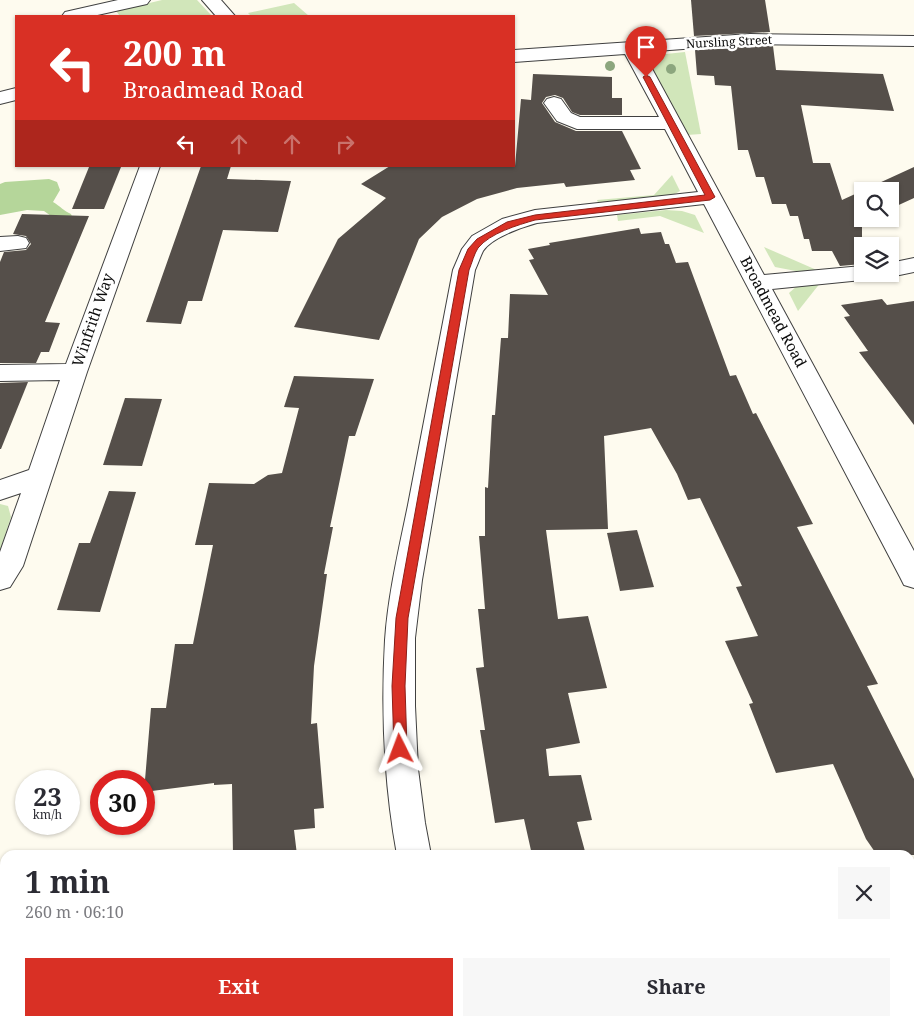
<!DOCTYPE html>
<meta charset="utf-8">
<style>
body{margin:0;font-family:"Noto Serif",serif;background:#f7f7f7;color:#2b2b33;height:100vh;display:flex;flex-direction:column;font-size:19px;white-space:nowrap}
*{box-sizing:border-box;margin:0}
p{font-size:16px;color:#7c7c81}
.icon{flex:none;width:28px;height:28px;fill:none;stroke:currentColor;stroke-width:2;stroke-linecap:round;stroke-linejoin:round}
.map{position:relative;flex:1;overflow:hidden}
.side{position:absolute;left:0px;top:850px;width:915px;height:176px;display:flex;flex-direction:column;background:#fff;border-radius:15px 15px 0 0;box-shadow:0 1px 4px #0004}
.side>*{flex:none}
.hud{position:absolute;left:15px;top:15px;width:500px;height:152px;border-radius:0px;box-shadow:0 1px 4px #0004;background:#d93025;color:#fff;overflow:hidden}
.fabs{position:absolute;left:854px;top:182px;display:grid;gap:10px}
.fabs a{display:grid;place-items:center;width:45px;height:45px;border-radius:0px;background:#fff;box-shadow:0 1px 4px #0004;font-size:25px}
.speed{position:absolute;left:15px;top:770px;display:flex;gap:10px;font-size:25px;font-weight:700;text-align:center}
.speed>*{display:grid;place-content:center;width:65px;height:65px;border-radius:50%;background:#fff;box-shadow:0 1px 4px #0004;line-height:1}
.speed small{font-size:12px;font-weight:400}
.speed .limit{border:8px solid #d22;background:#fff;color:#111}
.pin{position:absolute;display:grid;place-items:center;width:42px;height:42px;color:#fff;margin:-51px -21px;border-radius:50% 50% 50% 0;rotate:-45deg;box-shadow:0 0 5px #0007}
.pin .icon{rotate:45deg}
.me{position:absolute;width:55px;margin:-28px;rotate:357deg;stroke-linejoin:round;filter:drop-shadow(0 0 4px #0008)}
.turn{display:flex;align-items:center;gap:18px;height:105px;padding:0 25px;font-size:22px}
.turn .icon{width:65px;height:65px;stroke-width:2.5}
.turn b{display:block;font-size:35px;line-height:42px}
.lanes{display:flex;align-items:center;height:48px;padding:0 25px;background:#0003;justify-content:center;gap:25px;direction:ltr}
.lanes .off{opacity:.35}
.round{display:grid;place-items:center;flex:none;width:52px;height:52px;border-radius:0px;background:#f7f7f7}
.head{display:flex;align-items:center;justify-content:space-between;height:85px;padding:0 25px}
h1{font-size:30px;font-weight:700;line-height:38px}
.button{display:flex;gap:10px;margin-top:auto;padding:10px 25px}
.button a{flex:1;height:58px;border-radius:0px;background:#d93025;color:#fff;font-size:20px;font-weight:700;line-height:58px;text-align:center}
.button a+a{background:#f7f7f7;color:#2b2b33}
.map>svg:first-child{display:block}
.green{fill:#d1e6ba}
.forest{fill:#b5d69a}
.building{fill:#554f4a}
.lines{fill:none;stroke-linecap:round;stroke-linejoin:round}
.minor-casing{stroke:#404040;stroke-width:2}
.minor{fill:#fff;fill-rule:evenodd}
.tree{fill:#8ca67e}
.route{fill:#d93025;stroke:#8d1f18}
.labels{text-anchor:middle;stroke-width:5;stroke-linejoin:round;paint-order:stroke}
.far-street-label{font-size:12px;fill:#0d0d0d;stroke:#fff}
.street-label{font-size:15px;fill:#0d0d0d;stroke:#fff}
</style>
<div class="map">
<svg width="914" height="1026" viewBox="0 0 914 1026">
<rect width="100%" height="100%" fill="#fefbef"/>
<g class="green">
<polygon points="162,0 197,0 212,16 120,16 116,11"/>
<polygon points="294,3 309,16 251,16 248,13"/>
<polygon points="685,52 701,134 687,135 652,67 653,60 656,55"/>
<polygon points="672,175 680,191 673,195 599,205 597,200 654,195"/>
<polygon points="666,210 682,211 695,215 704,233 660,216 618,221 617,215"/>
<polygon points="764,247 819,271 801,272 775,267"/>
<polygon points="821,282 798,311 789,293 797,286"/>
<polygon points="0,504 8,506 11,517 0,551"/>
</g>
<path class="forest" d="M49,179L57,182L60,190L53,202C60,206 64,211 71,214L73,219L58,221L44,211L27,210L0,215V184L5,182Z"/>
<g class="building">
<polygon points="691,0 765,0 770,32 694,36"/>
<polygon points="750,46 773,46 776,70 883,74 894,111 801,105 813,163 830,163 842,200 914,167 914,198 890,209 890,191 862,191 862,219 868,219 862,221 862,264 840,266 832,251 812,251 809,239 804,239 798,216 790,216 786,204 772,204 764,177 756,177 748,150 738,150 731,86 715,85 714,76 697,75 695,50"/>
<polygon points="533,74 612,77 612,98 622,98 622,115 580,115 572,112 563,98 555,95 546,97 542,103 555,122 576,131 622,131 641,169 630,170 635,180 566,187 564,183 517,188 477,199 442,217 419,239 379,340 294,327 338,239 386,198 361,184 390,166 515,166 521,99 531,100"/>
<polygon points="201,166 231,166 227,179 291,181 278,232 223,230 202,301 188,301 181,324 146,322"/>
<polygon points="89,167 121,167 104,209 72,209"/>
<polygon points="22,214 89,216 45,322 60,323 49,352 41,352 36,363 0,363 0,262 4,252 26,250 31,244 26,236 13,234"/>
<polygon points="639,228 641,234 661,232 665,244 669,244 676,263 688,262 730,376 736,375 753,414 756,413 813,524 797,527 878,684 867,686 914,779 914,855 877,855 866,839 833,764 776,773 749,704 753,703 725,641 758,636 736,587 742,586 700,498 688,500 677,474 651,428 604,436 608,529 546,530 558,619 588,616 607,688 568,693 580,743 546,749 549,776 581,775 592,820 577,822 586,855 532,855 524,819 495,823 480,730 485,730 476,668 484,667 478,609 485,609 479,536 485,536 485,487 488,488 492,415 495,415 501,338 508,338 510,294 548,295 529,260 534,259 528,249 550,245 549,243"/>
<polygon points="882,299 887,305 914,301 914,425 859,352 868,351 844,317 850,316 841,305"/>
<polygon points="294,376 374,379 355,436 349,436 330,527 333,527 324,574 327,574 314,666 311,724 317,723 324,808 314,809 315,828 294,830 297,855 233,855 232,784 214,785 214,783 144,792 151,708 166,708 175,644 193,644 213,545 195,545 209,483 254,484 268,475 282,473 299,408 284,407"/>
<polygon points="28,382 1,449 0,449 0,383"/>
<polygon points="125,398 162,399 142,466 103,465"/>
<polygon points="109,491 136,492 100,612 57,610 79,543 90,543"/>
<polygon points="637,530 654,587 620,591 607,533"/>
</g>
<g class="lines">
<g class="minor-casing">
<g id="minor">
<polygon points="118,0 150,0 147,4 93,16 62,16 65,12"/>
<polygon points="202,0 221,0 235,16 216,16"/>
<path d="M750,34L914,36V46L750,44L643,52L764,275L862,266V274H873L870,278L862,280L772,289L914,551V588L904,585L900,577L704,204L537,223C522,227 491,238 483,251C480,257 478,264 475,270L422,580L415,638V706L418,769L425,823L431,855H397C384,784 381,711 385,640C388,595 399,549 408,505C423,427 438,348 453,270L462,249L472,236L502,219L535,210L698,192L665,129H577L557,121L544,103L547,99L554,97L561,99L571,113L580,117H659L625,54L514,62V50Z"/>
<polygon points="16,88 16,100 0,104 0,92"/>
<polygon points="140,166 160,166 87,372 23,566 10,587 0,590 0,552 21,493 0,500 0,480 29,470 60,380 0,381 0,365 66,364"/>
<polygon points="18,236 26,238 29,243 26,248 0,251 0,237"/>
<polygon points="914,258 914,272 890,277 881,274 890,274 890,263"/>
<polygon points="468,1021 508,1021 510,1026 470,1026"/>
</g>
</g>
<use href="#minor" class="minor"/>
</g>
<g class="tree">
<circle cx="610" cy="66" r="5"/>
<circle cx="671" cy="69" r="5"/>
</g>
<path class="route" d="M646,75L650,77L715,197L710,200L535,220C518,225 490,233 478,248C474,254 472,263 469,270L408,618L405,686L407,749L405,753L400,755L396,753L394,749L392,686L396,618L459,270L468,249L477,239L507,222L535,215L705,195L643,77Z"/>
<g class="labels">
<g class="far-street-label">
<text transform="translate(729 42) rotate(-3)" y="4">Nursling Street</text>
</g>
<g class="street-label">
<text transform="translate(773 312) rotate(62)" y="5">Broadmead Road</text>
<text transform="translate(93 320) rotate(-71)" y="5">Winfrith Way</text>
</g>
</g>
</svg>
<div class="fabs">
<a><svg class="icon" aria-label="search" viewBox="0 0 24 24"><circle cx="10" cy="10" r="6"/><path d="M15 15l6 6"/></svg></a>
<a><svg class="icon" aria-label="layers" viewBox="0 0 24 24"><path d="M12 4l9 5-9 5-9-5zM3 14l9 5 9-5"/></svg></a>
</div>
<div class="speed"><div>23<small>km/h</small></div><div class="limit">30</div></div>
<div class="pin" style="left:646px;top:77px;background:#d93025"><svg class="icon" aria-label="arrive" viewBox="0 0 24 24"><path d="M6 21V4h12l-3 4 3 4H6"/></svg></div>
<svg class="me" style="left:400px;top:749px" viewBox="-20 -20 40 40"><path d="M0-17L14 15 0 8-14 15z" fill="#d93025" stroke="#fff" stroke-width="4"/></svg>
<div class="hud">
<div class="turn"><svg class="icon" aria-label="left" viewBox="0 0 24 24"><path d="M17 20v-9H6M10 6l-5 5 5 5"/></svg><div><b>200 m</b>Broadmead Road</div></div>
<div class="lanes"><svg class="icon" aria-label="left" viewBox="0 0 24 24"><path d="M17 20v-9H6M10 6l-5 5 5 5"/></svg><svg class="icon off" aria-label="ahead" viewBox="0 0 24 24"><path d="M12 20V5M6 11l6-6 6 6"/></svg><svg class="icon off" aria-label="ahead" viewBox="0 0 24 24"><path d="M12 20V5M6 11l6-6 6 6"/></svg><svg class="icon off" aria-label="right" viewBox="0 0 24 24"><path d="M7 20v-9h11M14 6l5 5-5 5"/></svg></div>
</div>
<section class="side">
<div class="head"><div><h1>1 min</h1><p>260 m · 06:10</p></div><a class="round"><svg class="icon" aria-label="close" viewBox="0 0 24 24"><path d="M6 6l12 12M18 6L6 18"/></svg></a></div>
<div class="button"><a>Exit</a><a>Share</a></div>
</section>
</div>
